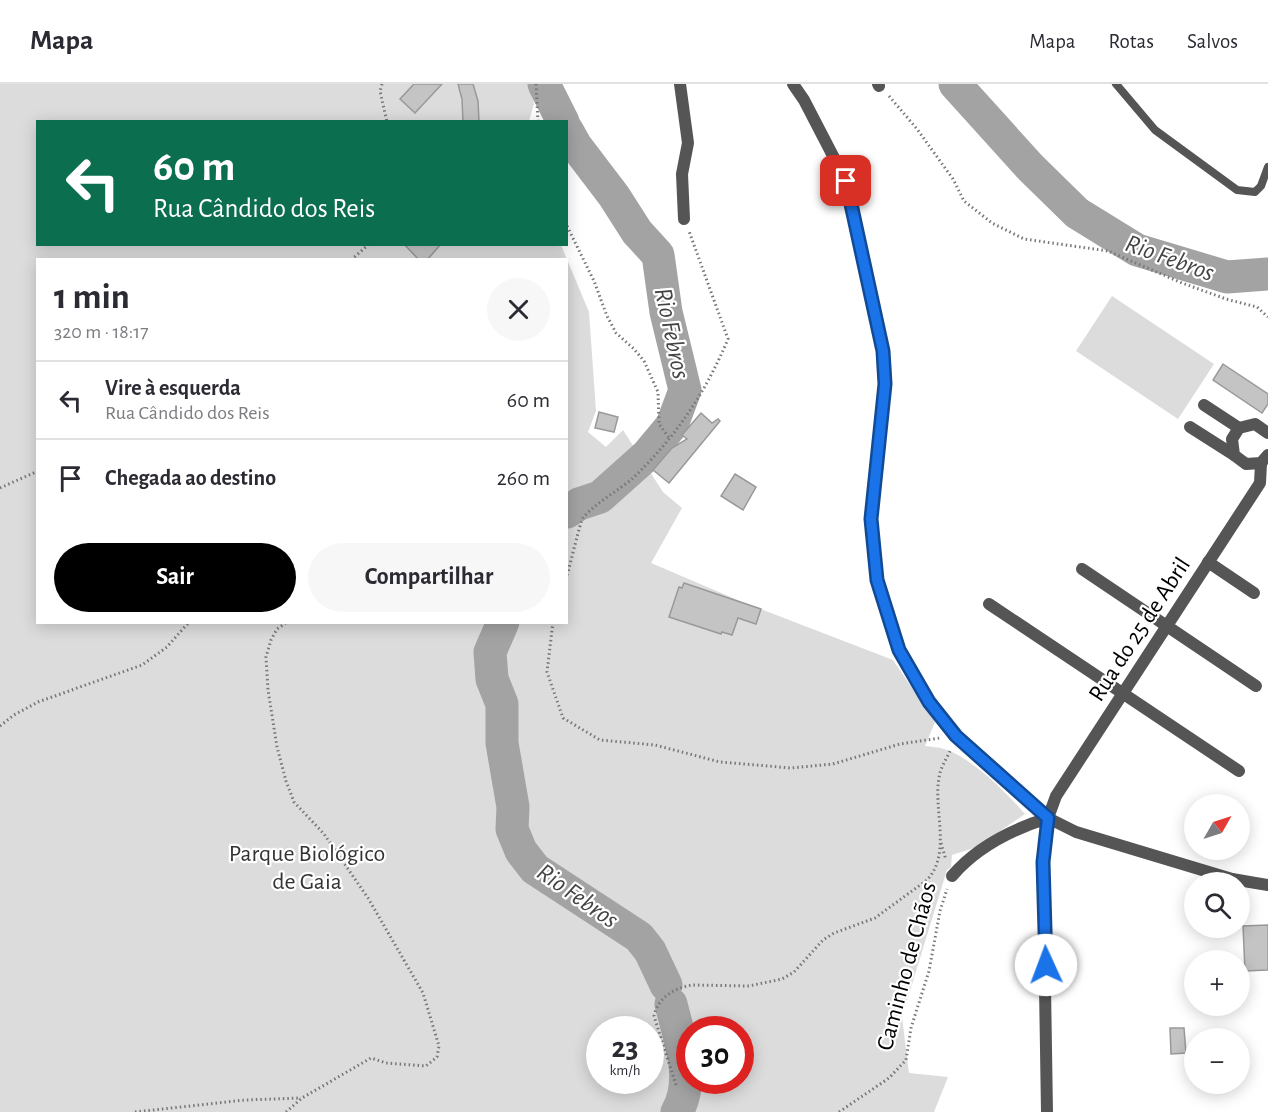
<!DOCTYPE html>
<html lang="pt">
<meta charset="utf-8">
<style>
body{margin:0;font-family:"Alegreya Sans",sans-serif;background:#f7f7f7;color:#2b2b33;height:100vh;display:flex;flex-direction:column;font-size:22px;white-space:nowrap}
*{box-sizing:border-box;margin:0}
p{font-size:20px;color:#7c7c81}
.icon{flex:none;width:33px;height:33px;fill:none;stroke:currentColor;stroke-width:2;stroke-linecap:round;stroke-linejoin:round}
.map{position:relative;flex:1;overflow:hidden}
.sheet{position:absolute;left:36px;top:174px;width:532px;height:366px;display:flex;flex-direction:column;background:#fff;border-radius:0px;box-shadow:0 3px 15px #0003}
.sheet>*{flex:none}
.banner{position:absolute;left:36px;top:36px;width:532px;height:126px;border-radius:0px;box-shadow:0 3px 15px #0003;background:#0b6e4f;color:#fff;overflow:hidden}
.needle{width:39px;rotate:51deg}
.fabs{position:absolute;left:1184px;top:710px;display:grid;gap:12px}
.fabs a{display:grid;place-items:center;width:66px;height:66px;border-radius:50%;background:#fff;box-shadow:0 3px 15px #0003;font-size:30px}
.speed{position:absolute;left:586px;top:932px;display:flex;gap:12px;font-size:30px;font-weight:700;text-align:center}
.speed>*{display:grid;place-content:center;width:78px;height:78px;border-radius:50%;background:#fff;box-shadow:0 3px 15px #0003;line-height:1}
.speed small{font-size:15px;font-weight:400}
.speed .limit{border:9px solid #d22;background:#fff;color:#111}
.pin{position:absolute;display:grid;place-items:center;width:51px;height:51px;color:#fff;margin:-26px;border-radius:12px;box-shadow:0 3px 9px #0006}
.me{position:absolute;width:66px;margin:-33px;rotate:358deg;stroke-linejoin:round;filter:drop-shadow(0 0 4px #0008)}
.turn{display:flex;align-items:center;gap:21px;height:126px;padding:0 18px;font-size:27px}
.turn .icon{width:78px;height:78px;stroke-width:2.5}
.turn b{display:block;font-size:42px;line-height:51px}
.round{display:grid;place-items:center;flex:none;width:63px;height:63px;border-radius:32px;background:#f7f7f7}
.summary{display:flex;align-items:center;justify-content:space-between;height:102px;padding:0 18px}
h1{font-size:36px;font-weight:700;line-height:45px}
.action{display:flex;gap:12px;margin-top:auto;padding:12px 18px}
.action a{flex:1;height:69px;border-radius:36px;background:#000;color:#fff;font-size:24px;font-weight:700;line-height:69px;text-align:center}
.action a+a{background:#f7f7f7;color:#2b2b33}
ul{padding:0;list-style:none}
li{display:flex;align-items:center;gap:18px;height:78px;padding:0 18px;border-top:2px solid #e1e1e2}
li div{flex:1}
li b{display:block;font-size:22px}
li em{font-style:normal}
header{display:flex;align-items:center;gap:36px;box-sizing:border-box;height:84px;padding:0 30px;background:#fff;border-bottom:2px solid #e1e1e2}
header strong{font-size:28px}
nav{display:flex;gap:33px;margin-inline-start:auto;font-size:21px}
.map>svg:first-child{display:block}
.green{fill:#dcdcdc;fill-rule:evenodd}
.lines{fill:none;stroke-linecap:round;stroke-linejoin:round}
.river{stroke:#a3a3a3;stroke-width:33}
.building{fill:#c4c4c4;stroke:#999;stroke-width:1.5}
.path{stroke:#777;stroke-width:3;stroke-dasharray:1.5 3;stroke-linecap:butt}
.service{stroke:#555;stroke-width:8}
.pedestrian{stroke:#555;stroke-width:12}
.minor{stroke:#555;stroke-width:12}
.route-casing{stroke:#114b97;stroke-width:15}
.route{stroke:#1a73e8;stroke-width:10}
.labels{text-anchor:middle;stroke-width:4.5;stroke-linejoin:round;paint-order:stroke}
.street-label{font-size:24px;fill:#000;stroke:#fff}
.park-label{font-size:24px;fill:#333;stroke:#fff}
.water-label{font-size:26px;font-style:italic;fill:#444;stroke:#fff}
</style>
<header>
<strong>Mapa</strong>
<nav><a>Mapa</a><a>Rotas</a><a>Salvos</a></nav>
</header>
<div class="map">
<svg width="1268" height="1028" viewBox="0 0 1268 1028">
<rect width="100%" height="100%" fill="#fff"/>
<g class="green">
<path d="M0,0H532L534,20L529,37L38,38V160L561,161L589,228L596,327L588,348L606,363L623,346L663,408L682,424L651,479L740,517L893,576L935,638L925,662C931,663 938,663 944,665C971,673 1007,709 1025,730L977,763L952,771L951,783L947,786L902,933L909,989L948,993L934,1028H0ZM38,176H567V538H38ZM600,945H651V996H600ZM690,945H741V996H690Z"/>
<polygon points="1112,212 1214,280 1178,335 1076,267"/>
</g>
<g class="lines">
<g class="river">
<polyline points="544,0 563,38"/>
<polyline points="955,0 1030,83 1077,129 1137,166 1227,193 1268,190"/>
<polyline points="567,46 576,62 614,112 637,148 658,171 666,228 685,306 672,341 647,371 600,413 579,420 567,428"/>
<polyline points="503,538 490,568 492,595 502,620 502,659 513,723 512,745 521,767 535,785 639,853 650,867 666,901"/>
<path d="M671,920C679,954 696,995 677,1028"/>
</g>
</g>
<g class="building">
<polygon points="414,0 442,0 415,29 400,15"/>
<polygon points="458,0 473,0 478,17 479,38 463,38 462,15"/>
<polygon points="404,160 441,160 427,176 419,176"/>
<polygon points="1223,280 1268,310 1268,320 1262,329 1213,296"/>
<polygon points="599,328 618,333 614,348 595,344"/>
<polygon points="701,329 712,339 718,335 720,337 669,399 653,386 672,364 687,355 682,351"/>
<polygon points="735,390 756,403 743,426 721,412"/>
<polygon points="684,499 761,525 756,540 738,534 732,551 722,548 721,550 669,533 679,503 682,504"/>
<polygon points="1268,841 1268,886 1245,887 1243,842"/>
<polygon points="1170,944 1184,944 1186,969 1171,970"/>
</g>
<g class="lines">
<g class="path">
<polyline points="382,0 380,7 387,38"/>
<polyline points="536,0 538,38"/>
<polyline points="889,12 917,45 953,95 964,117 992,139 1024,155 1108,167 1182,199 1226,215 1257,223 1268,233"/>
<polyline points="567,142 594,197 607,232 616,249 634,265 644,277 658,308 659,340 670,355"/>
<polyline points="351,176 369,160"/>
<polyline points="0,404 38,387"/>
<path d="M567,491C570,482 580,438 583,434C595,419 618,407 633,394C675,354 706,308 728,255L689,147"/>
<polyline points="553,538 547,588 563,634 600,656 655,661 720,678 791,684 833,680 900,660 940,654"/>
<polyline points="0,642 14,631 38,618 142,581 167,563 189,538"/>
<polyline points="941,759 946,776"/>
<path d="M676,1001L654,932C658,913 675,904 692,901L749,902L782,895L794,888L823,856L834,849L875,834L927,796C952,769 933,726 939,694C940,684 946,676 950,667"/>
<polyline points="135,1028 245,1016 301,1014"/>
<polyline points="286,1028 302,1014 371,974 386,979 426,982 437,973 439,962 423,909 368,814 324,750 294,718 286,697 277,663 268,606 266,573 271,556 277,545 287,538"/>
<polyline points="839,1028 889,994 906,976 911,944 929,887 940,827 947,805"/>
</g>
<polyline class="service" points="1116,0 1155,46 1237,106 1255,108 1261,102 1268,83"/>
<g class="pedestrian">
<polyline points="1208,478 1254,509"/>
<polyline points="1082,485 1256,602"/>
</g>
<g class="minor">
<polyline points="680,0 688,59 682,90 684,135"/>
<polyline points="793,0 804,16 846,97 883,267 885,300 871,435 877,496 899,566 929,618 961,657 1048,734 1076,748 1232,795 1268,801"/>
<polyline points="878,0 879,2"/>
<polyline points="1204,321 1239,344"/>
<polyline points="1190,343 1234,371"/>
<polyline points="1268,349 1255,340 1239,344 1232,355 1234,371 1246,380 1261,379 1268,371"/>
<polyline points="989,520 1239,687"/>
<path d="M952,792C976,764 1013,745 1048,734"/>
<polyline points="1047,1028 1043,778 1048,734 1056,712 1260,399 1261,379"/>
</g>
</g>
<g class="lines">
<g class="route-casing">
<polyline id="route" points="846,97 883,267 885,300 871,435 877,496 899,566 929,618 956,652 1048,734 1043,778 1046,881"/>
</g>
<use href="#route" class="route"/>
</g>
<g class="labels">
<g class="street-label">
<text transform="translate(1139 545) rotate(-57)" y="8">Rua do 25 de Abril</text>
<text transform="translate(906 882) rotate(-75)" y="8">Caminho de Chãos</text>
</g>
<g class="park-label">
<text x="307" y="777">Parque Biológico<tspan x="307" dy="28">de Gaia</tspan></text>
</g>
<g class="water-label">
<text transform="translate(1170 173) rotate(20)" y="9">Rio Febros</text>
<text transform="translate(673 249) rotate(78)" y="9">Rio Febros</text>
<text transform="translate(578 811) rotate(35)" y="9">Rio Febros</text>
</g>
</g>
</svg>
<div class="fabs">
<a><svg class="needle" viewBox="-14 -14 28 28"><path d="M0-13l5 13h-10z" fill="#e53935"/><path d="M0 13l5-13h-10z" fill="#7c7c81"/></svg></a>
<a><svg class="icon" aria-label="search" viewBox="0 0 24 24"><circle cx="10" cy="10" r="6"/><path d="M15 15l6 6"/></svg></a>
<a>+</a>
<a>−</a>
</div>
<div class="speed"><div>23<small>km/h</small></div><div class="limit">30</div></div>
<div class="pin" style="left:846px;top:97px;background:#d93025"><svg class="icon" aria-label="arrive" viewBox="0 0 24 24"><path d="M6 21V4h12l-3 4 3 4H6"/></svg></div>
<svg class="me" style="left:1046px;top:881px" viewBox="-20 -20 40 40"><circle r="19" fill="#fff"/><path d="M0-13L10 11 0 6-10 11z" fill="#1a73e8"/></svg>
<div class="banner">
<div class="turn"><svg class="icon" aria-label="left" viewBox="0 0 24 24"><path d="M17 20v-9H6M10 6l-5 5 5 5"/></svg><div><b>60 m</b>Rua Cândido dos Reis</div></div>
</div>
<section class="sheet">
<div class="summary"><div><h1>1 min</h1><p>320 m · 18:17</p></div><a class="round"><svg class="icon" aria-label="close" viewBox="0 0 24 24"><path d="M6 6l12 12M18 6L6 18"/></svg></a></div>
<ul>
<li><svg class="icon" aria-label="left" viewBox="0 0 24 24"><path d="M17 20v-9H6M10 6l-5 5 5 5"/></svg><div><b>Vire à esquerda</b><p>Rua Cândido dos Reis</p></div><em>60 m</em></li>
<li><svg class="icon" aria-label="arrive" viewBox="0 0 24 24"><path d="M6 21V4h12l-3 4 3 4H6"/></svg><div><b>Chegada ao destino</b></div><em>260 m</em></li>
</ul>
<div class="action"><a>Sair</a><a>Compartilhar</a></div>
</section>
</div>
